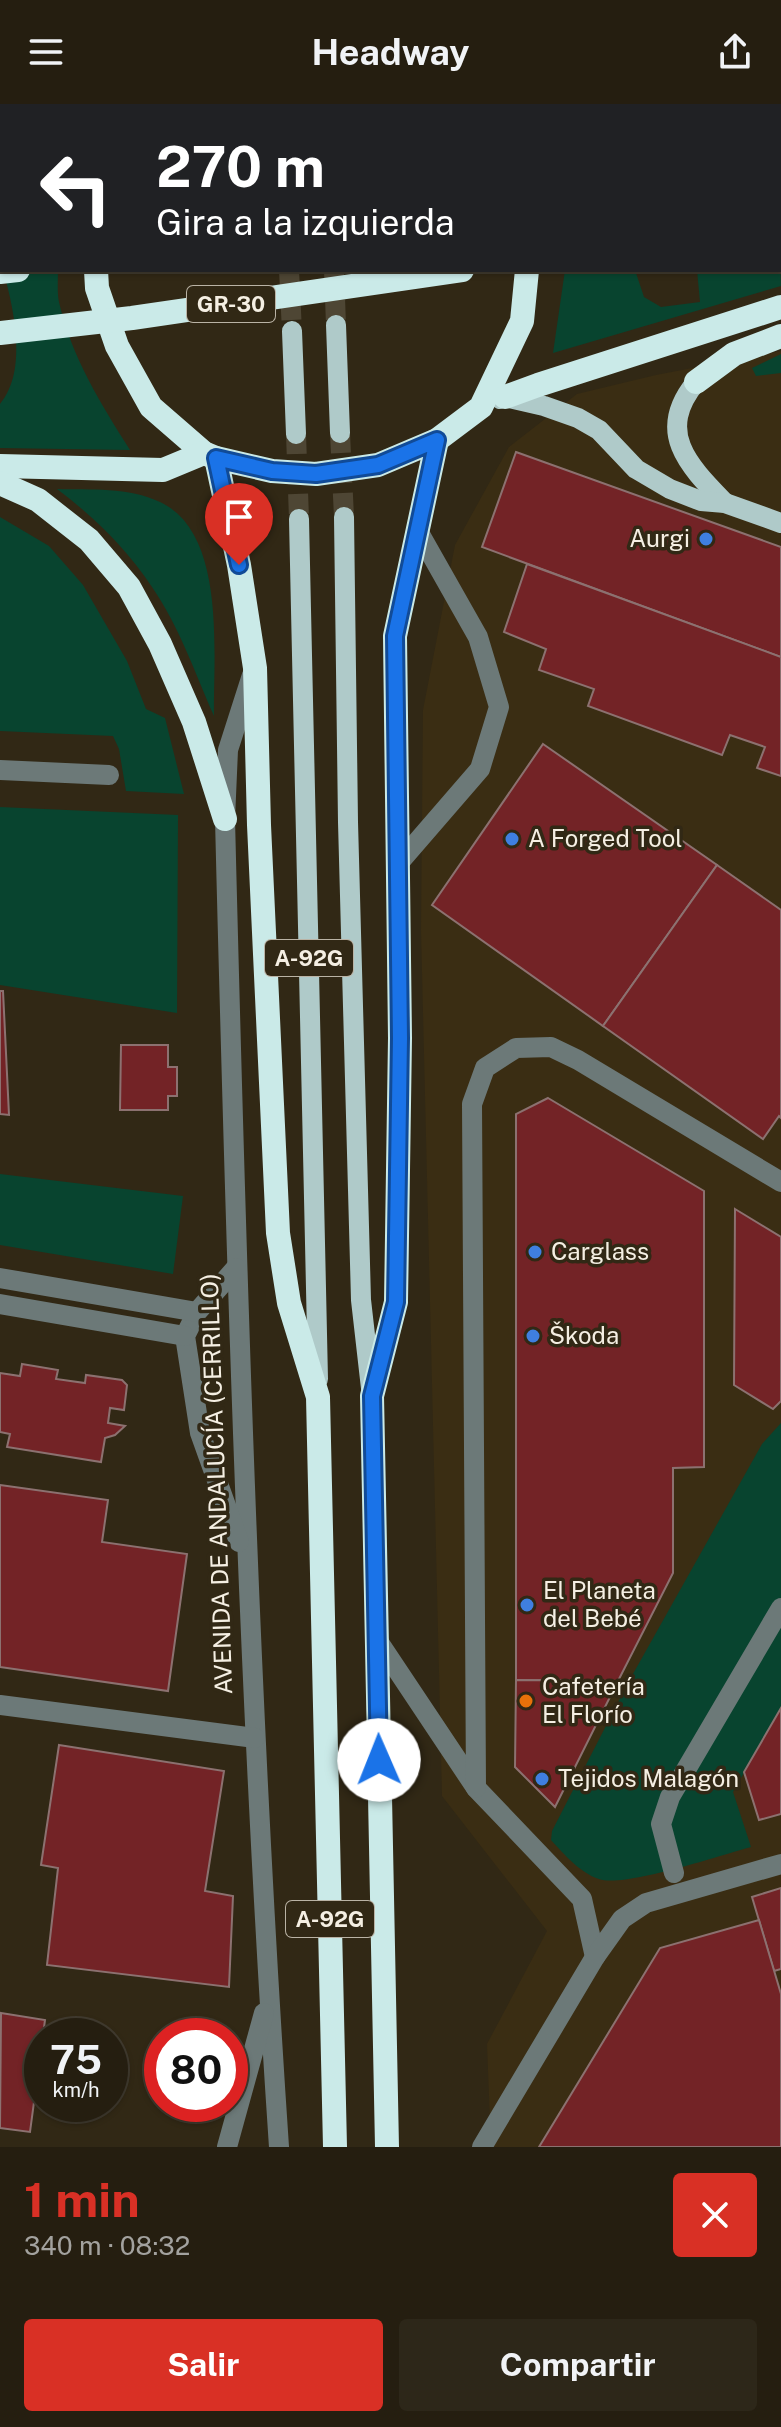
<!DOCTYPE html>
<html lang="es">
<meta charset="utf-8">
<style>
body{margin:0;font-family:"Public Sans",sans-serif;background:#2d2719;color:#f1f3f6;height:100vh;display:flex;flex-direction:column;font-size:30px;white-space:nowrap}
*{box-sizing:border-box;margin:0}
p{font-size:26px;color:#a3a29f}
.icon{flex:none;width:44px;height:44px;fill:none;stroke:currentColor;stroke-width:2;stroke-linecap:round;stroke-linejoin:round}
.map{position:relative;height:2043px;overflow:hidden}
.drawer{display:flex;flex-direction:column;background:#251e10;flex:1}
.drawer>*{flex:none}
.hud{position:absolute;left:0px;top:0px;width:782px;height:168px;box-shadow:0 2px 6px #0004,0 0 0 2px #423c30;background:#202124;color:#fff;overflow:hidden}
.speed{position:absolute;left:24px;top:1914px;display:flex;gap:16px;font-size:40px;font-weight:700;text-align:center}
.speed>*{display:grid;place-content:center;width:104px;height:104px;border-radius:50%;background:#251e10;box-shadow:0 2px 6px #0004,0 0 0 2px #423c30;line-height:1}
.speed small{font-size:20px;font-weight:400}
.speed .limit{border:12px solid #d22;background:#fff;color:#111}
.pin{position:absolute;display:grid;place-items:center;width:68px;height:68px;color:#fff;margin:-82px -34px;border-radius:50% 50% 50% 0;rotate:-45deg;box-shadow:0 0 8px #0007}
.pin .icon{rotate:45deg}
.me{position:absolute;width:88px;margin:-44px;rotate:359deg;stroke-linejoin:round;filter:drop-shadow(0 0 6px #0008)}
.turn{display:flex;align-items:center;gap:28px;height:168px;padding:0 24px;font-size:36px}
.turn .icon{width:104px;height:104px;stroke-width:2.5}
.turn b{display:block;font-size:56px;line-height:68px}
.round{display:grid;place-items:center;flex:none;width:84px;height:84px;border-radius:8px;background:#2d2719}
.overview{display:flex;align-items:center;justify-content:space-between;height:136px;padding:0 24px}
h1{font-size:48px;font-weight:700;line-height:60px;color:#d93025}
.primary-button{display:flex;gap:16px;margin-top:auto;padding:16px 24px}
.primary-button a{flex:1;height:92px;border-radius:8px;background:#d93025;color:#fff;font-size:32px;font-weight:700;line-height:92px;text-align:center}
.primary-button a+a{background:#2d2719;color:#f1f3f6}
header{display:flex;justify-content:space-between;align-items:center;height:104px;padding:0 24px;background:#251e10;font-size:36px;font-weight:700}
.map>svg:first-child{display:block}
.built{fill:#3a2d13}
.green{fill:#08442f}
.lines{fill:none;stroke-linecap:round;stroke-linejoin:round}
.stream{stroke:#001926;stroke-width:10}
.building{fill:#732326;stroke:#8c7170;stroke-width:2}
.major-tunnel{stroke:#4e4634;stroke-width:20;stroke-dasharray:20 10;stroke-linecap:butt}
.minor{stroke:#6c7978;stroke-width:20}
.major{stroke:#afcac9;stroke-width:20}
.highway{stroke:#caeae8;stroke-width:24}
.highway-bridge{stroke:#caeae8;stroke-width:24}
.route-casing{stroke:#114b97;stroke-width:20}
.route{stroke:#1a73e8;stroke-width:14}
.shop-dot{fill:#3f7fe0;stroke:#312815;stroke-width:3}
.food-dot{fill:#e8710a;stroke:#312815;stroke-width:3}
.labels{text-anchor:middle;stroke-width:7;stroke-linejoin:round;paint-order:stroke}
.shield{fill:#312815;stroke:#bab3a5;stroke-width:2}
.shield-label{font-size:22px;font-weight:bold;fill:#f5efe3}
.poi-label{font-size:24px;fill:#f5efe3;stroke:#312815;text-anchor:start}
.street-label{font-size:24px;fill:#f5efe3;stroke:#312815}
</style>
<header><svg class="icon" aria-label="menu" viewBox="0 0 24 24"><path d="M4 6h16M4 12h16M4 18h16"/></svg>Headway<svg class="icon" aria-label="share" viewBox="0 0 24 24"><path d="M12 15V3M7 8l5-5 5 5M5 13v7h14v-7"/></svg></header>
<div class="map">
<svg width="781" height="2043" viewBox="0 0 781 2043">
<rect width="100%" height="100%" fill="#312815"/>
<polygon class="built" points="781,247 781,2043 491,2043 487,1940 547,1827 442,1692 421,826 423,606 455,441 509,343 577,290 656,271"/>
<g class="green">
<polygon points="589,0 781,0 781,20 780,2 562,2"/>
<polygon points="780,142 781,182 553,249 565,166 635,166 644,193 661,203 700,198 697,166 780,166"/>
<path d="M3,166H58C58,176 57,188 59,198C71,252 101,300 130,346L0,344V300C28,267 14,205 3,166Z"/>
<polygon points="781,250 781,269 756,272 752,264"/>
<path d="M57,385C90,386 129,383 160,398C227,429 213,551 214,612C195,569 179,522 152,483C126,444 94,413 57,385Z"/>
<polygon points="0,413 49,442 83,481 127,557 146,605 165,614 184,690 126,687 119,645 113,632 0,627"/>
<polygon points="0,703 178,711 177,909 0,881"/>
<polygon points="0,1070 183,1092 173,1170 0,1141"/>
<path d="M781,1319V1604L733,1688L751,1743C721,1751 624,1784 599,1775C580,1769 564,1750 551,1736L552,1727L629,1577L762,1340Z"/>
</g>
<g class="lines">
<g class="stream">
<polyline points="25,2 30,0"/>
<polyline points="0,11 2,11"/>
</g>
</g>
<g class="building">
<polygon points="516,348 781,443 781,553 482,443"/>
<polygon points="527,460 781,553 781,672 757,664 765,643 730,631 722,651 588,602 594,585 539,566 546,545 504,528"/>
<polygon points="543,640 717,761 603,922 432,801"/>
<polygon points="717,761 781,806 781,1014 779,1012 763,1035 603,922"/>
<polygon points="0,887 3,887 9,1011 0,1010"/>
<polygon points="121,941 168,941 168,963 177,963 177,992 168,992 168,1006 120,1006"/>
<polygon points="548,994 704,1087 704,1363 673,1364 673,1469 618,1577 516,1576 516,1010"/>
<polygon points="735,1105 781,1133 781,1297 773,1305 734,1281"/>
<polygon points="22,1260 58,1266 56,1275 85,1279 86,1271 122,1276 127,1281 124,1306 110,1304 108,1319 125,1322 115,1331 105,1334 101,1358 7,1343 10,1330 0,1328 0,1269 20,1272"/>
<polygon points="0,1381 108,1396 102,1438 187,1450 168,1587 0,1563"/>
<polygon points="516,1576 618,1577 555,1703 515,1663"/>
<polygon points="781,1604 781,1710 759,1716 744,1668"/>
<polygon points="59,1641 224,1667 205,1787 233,1792 229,1883 47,1861 58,1764 41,1761"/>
<polygon points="781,1784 781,1865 774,1867 752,1793"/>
<polygon points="759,1816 781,1890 781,2043 539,2043 660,1844"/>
<polygon points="1,1909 45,1916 30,2028 0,2024"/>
</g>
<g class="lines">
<g class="major-tunnel">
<polyline points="289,166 292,227"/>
<polyline points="334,166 336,221"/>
<polyline points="340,329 344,413"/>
<polyline points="296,330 299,415"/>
</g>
<g class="minor">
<path d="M252,571L228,646L225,715C236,1158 249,1601 279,2043"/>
<polyline points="0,666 109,671"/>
<polyline points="397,761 480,665 499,603 478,533 418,427"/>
<polyline points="236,1164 197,1208 185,1232 200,1329 239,1438"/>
<polyline points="0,1174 197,1208"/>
<polyline points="0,1200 185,1232"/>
<polyline points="376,1534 476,1684 582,1795 595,1853"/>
<polyline points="0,1601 255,1634"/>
<polyline points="476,1684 472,1000 485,964 516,944 551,943 578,956 781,1078"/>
<polyline points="674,1769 661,1720 670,1693 781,1504"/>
<polyline points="227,2043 264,1909"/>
<polyline points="482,2043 595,1853 622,1815 646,1799 781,1760"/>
</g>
<g class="major">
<polyline points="282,0 282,2"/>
<polyline points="327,0 327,2"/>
<polyline points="0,53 2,53"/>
<polyline points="336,221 340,329"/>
<polyline points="292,227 296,330"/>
<path d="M696,278C655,328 688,361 725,399"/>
<polyline points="500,295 505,293 544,302 578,314 599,326 636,365 670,385 701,397 725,399 781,419"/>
<polyline points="344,413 348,718 361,1196 371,1284"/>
<polyline points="299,415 318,1275"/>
</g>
<g class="highway">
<polyline points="475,0 477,2"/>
<polyline points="134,2 136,0"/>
<polyline points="780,52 781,52"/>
<polyline points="780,113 781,113"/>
<polyline points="96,166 97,184 117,242 151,303 204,349 216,354 272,367 316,370 378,361 437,336 481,303 522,217 527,166"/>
<polyline points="0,168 18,166"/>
<polyline points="696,278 734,250 781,232"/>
<polyline points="505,293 538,281 781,203"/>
<polyline points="216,354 239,461 255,564 259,721 278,1129 289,1199 318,1293 335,2043"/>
<polyline points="0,362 163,366 204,349"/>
<polyline points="0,379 38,396 89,436 129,483 160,540 194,618 225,715"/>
<polyline points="387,2043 372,1292 396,1198 400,934 395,532 437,336"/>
</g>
<polyline class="highway-bridge" points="0,229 132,214 462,166"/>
</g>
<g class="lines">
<g class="route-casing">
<polyline id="route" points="239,461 216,354 272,367 316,370 378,361 437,336 395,532 400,934 396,1198 372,1292 379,1656"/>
</g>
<use href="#route" class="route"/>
</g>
<g class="shop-dot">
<circle cx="706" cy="435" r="8"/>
<circle cx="512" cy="735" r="8"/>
<circle cx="535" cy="1148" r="8"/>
<circle cx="533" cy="1232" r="8"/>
<circle cx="527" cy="1501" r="8"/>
<circle cx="542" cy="1675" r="8"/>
</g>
<circle class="food-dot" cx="526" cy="1597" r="8"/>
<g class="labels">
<g class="shield">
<rect x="187" y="182" width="88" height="36" rx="6"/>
<rect x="265" y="836" width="88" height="36" rx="6"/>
<rect x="286" y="1797" width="88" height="36" rx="6"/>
</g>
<g class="shield-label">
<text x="231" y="208">GR-30</text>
<text x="309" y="862">A-92G</text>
<text x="330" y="1823">A-92G</text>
</g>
<g class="poi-label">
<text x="690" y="443" text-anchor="end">Aurgi</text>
<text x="528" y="743">A Forged Tool</text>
<text x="551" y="1156">Carglass</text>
<text x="549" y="1240">Škoda</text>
<text x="543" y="1495">El Planeta<tspan x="543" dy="28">del Bebé</tspan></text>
<text x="542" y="1591">Cafetería<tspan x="542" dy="28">El Florío</tspan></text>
<text x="558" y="1683">Tejidos Malagón</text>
</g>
<g class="street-label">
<text transform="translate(217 1380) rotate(-92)" y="8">AVENIDA DE ANDALUCÍA (CERRILLO)</text>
</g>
</g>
</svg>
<div class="speed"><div>75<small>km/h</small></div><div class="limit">80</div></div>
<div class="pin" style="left:239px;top:461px;background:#d93025"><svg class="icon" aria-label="arrive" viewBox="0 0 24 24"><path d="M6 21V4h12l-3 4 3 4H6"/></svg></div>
<svg class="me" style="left:379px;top:1656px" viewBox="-20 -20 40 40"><circle r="19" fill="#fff"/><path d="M0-13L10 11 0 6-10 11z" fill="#1a73e8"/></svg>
<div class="hud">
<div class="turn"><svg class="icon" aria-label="left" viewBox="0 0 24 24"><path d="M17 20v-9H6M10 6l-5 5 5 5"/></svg><div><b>270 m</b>Gira a la izquierda</div></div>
</div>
</div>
<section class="drawer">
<div class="overview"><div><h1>1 min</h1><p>340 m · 08:32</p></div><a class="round" style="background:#d93025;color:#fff"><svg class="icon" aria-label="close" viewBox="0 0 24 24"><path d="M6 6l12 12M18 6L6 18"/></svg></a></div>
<div class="primary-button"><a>Salir</a><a>Compartir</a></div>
</section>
